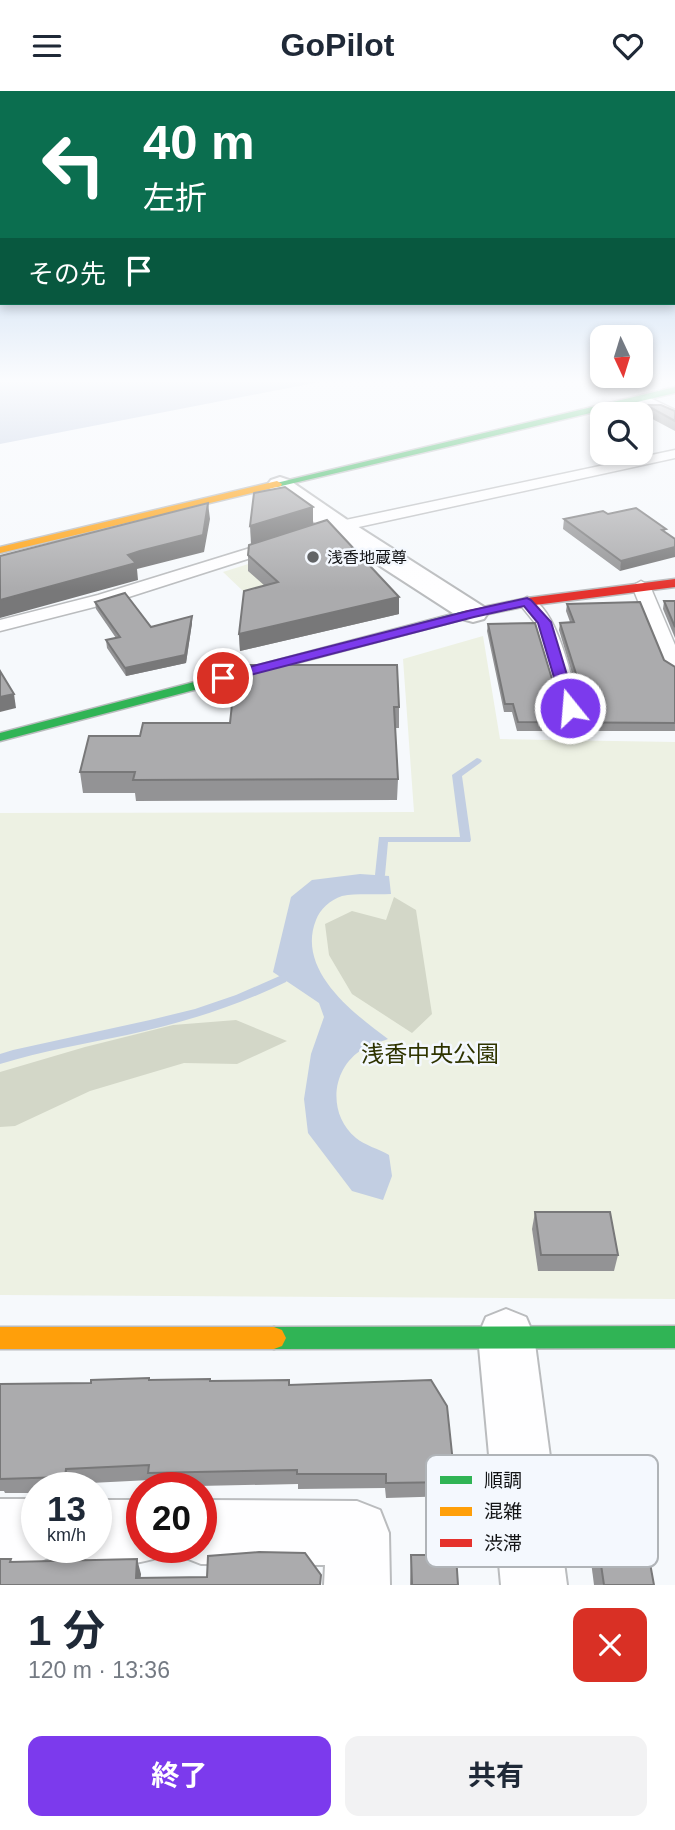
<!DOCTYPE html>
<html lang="ja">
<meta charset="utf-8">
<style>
body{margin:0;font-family:Arial,"Noto Sans JP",sans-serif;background:#f2f2f3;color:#1f2937;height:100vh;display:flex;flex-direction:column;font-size:26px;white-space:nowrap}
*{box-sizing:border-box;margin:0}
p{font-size:23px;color:#747a83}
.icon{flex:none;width:38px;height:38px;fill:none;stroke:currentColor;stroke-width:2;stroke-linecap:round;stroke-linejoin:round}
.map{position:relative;height:1494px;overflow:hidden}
.panel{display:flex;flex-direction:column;background:#fff;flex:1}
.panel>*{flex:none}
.top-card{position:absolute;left:0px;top:0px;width:676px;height:214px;box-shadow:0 4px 10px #0003;background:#0b6e4f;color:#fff;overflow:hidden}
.needle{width:46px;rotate:176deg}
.fabs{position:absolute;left:590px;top:234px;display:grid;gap:14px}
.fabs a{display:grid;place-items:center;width:63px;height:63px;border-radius:14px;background:#fff;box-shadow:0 4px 10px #0003;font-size:35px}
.speed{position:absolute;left:21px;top:1381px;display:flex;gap:14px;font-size:35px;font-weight:700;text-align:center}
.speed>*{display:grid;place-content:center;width:91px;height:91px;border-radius:50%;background:#fff;box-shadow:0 4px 10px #0003;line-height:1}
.speed small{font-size:18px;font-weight:400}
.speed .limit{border:10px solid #d22;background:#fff;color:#111}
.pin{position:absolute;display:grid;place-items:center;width:60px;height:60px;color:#fff;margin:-30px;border:4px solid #fff;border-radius:50%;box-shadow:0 2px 7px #0007}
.me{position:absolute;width:77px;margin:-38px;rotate:343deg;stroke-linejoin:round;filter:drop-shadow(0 0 5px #0008)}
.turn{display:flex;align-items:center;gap:24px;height:147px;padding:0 28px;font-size:32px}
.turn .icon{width:91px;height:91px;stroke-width:2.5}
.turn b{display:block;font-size:49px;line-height:60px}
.then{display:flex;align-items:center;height:66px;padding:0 28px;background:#0003;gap:14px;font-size:26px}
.round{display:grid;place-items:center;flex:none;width:74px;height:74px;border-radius:14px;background:#f2f2f3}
.overview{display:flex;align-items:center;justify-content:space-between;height:119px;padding:0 28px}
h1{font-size:42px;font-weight:700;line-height:52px}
.button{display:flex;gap:14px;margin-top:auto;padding:14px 28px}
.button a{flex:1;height:80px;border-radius:14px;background:#7c3aed;color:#fff;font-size:28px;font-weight:700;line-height:80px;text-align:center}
.button a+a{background:#f2f2f3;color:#1f2937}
header{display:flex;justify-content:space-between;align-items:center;height:91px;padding:0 28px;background:#fff;font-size:32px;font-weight:700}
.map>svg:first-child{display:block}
.green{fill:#edf1e3}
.forest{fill:#d3d7c8}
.water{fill:#c2cee2}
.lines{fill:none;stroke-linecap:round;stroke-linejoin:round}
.stream{fill:#c2cee2;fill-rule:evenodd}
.lane-casing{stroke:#babcbe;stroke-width:3}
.street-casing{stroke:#babcbe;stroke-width:4}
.fast-casing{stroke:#babcbe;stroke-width:3}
.slow-casing{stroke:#babcbe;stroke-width:3}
.jam-casing{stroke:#babcbe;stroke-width:3}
.lane{fill:#fefeff;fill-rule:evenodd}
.street{fill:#fefeff;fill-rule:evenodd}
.fast{fill:#30b455;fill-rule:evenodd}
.slow{fill:#ff9f0a;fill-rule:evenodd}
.jam{fill:#e5322d;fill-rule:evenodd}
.wall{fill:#939395}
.shaded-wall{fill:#787879}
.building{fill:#ababad;stroke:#787879;stroke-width:2}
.route{fill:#7c3aed;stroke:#51269a;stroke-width:2}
.poi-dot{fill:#626466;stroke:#f4f8fe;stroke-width:2.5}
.labels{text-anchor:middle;stroke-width:5;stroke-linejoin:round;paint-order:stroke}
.far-poi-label{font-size:16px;fill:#131416;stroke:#f4f8fe;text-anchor:start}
.near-park-label{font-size:23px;fill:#2f3400;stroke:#f4f8fe}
.key{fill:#f4f8fe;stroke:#b0b4b8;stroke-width:2}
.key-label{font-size:19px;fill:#131416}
</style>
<header><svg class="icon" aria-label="menu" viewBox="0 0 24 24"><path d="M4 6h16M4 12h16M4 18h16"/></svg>GoPilot<svg class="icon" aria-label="heart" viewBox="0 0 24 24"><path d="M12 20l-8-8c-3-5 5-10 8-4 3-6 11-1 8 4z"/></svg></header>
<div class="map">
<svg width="675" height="1494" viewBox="0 0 675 1494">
<rect width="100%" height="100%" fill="#f6f9fc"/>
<g class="green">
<polygon points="298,457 354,478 244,501 223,481"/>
<polygon points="483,545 500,648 675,651 675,1208 0,1204 0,722 414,721 403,568"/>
</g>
<g class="forest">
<polygon points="394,806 416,819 432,923 412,942 352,903 329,864 325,833 352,820 386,829"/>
<polygon points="236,929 287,950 237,973 184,972 90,1000 15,1035 0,1036 0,981 85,956 173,934"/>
</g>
<g class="water">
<polygon points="0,291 319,291 0,353"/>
<path d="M360,783L389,785L391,803C375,804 357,802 342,805C330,809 320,818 316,829C296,879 353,922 388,948C380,951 370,954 363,958C331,977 327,1023 356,1047C364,1054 379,1058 389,1064L392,1085L383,1109L352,1100L308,1042L304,1008L311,963L324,926L319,912L273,881L291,806L312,789Z"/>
</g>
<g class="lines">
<g class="stream">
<polygon points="477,667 480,668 482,670 480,672 462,685 471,749 470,751 388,751 385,784 384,787 376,787 375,784 379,746 460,746 452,684"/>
<path d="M282,884L286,885L288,888L286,891C235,916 182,932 127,944C84,953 42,960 0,973V963L13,959L150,929L195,918L236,904Z"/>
</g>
<g class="lane-casing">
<g id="lane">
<polygon points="644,304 675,319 675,328 639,311 637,308"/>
<polygon points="675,359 675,367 322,444 314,439 322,434"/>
<polygon points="276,449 282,451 284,454 282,457 110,512 0,540 0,529 98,504"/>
<polygon points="641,490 650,495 675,554 675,582 665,576 632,495"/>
<path d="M527,506C557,513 572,590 580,617L577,621H563L560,617L535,532L518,511Z"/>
</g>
</g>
<g class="street-casing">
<g id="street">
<polygon points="280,386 289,389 346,428 484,516 488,522 484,528 473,531 462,528 326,440 271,399 267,394 271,389"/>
<polygon points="506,1218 526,1226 534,1245 567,1494 501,1494 478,1245 486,1226"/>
<polygon points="0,1408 37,1408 37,1456 62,1456 59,1462 37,1472 0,1472"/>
<path d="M96,1409H142V1456H168L165,1464C134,1476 104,1476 73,1464L70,1456H96Z"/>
<polygon points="201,1409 357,1410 380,1419 389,1442 390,1494 324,1494 325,1474 201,1473 178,1464 175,1456 201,1456"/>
</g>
</g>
<g class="fast-casing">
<g id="fast">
<polygon points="675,296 675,302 277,396 272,393"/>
<polygon points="464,520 470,524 468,527 0,650 0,642"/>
<polygon points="675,1235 675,1257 274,1258 266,1255 262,1247 266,1239 274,1236"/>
</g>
</g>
<g class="slow-casing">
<g id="slow">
<polygon points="277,390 282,393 281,395 0,462 0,456"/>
<polygon points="0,1236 274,1236 282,1239 286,1247 282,1255 274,1258 0,1258"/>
</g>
</g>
<g class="jam-casing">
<polygon id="jam" points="675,488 675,496 527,515 464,528 458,524 464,520 527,507"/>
</g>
<use href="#lane" class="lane"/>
<use href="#street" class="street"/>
<use href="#fast" class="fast"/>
<use href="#slow" class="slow"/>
<use href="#jam" class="jam"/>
</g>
<g class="wall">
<polygon points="646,314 675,320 675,340 645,324"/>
<polygon points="313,416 313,433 399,506 399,523 240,560 239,543 265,495 248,480 248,464 251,453"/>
<polygon points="636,417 620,480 563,438 564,428 608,423"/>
<polygon points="664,510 675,510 675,547 663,518"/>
<polygon points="95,511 151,536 192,525 192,532 186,572 126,585 107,557 106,549 116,547 96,518"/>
<polygon points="567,513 675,576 675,640 517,640 512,621 504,621 487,540 488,533 564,616 578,616 581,612 559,539 560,532 570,531 566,520"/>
<polygon points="399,616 399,637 395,637 398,688 397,709 136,710 135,702 83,702 80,681 140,645 230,632"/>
<polygon points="535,1121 618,1164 614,1180 538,1180 532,1138"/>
<polygon points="150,1289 289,1294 455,1391 453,1405 386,1407 385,1397 298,1398 298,1393 151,1396 150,1389 71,1393 70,1396 37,1396 37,1402 5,1402 4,1400 0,1400 0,1293 91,1292"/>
<polygon points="594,1426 654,1494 594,1494 588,1447"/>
<polygon points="411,1464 458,1494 410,1494"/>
</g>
<g class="shaded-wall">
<polygon points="208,412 210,428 204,461 137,478 138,489 0,527 0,509 128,464"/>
<polygon points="313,416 313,434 251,453 250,435"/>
<polygon points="675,456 675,466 620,480 621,470"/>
<polygon points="399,506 399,523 240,560 239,543"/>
<polygon points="192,525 192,532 186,572 126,585 125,577"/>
<polygon points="14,603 16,617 0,621 0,606"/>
<polygon points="66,1378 71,1393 70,1396 68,1396 65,1386"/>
<polygon points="137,1468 141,1483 140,1494 136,1487"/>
</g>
<g class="building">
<polygon points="646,314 661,314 675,320 675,330"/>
<polygon points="285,396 313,416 250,435 254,402"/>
<polygon points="208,412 203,444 140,460 128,464 136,472 0,509 0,465"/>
<polygon points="636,417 666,438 662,439 675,448 675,456 621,470 564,428 603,420 608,423"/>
<polygon points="327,429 399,506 239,543 244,500 278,491 248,464 249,454"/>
<polygon points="125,502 151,536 192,525 185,564 125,577 106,549 120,546 95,511"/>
<polygon points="664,510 675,510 675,536"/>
<polygon points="640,511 664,569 675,576 675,632 518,631 513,613 505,613 488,533 535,532 559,611 564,616 578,616 584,608 560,532 574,531 567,513"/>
<polygon points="243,574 397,574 399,616 394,616 398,688 133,689 135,681 80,681 89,645 140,645 143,632 230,632 236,576"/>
<polygon points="0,580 14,603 0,606"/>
<polygon points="535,1121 610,1121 618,1164 541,1164"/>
<polygon points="149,1287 149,1289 210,1288 210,1290 289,1289 289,1294 431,1289 447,1315 455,1391 386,1392 386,1383 297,1383 297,1379 148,1382 149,1374 66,1378 65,1386 0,1388 0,1293 91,1292 91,1289"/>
<polygon points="641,1423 654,1494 604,1494 594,1426"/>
<polygon points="259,1461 305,1462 321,1484 320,1494 0,1494 0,1468 11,1468 10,1471 137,1468 136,1487 207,1486 208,1465"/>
<polygon points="411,1464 456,1464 458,1494 412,1494"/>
</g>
<linearGradient id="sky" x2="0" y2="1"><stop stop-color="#99bee6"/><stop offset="0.58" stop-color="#fbfcfe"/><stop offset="1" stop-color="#fbfcfe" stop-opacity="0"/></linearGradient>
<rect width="675" height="500" fill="url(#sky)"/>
<polygon class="route" points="527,507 531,509 551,531 577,617 575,620 570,621 563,617 538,532 524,515 474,526 223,591 216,587 218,584 468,520"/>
<circle class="poi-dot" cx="313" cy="466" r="7"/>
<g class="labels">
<g class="far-poi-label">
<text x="327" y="472">浅香地蔵尊</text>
</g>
<g class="near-park-label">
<text x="430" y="971">浅香中央公園</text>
</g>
</g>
<rect x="426" y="1364" width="232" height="112" rx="10" class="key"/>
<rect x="440" y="1385" width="32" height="8" fill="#30b455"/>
<rect x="440" y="1416" width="32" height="9" fill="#ff9f0a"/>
<rect x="440" y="1448" width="32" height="8" fill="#e5322d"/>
<g class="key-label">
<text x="484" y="1396">順調</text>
<text x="484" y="1427">混雑</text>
<text x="484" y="1459">渋滞</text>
</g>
</svg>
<div class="fabs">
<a><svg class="needle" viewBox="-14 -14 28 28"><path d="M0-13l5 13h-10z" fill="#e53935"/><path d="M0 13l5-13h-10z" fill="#747a83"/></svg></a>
<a><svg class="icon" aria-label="search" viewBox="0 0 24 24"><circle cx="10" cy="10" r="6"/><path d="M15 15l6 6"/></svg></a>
</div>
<div class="speed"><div>13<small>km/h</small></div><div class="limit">20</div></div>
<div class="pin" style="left:223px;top:587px;background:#d93025"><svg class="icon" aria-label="arrive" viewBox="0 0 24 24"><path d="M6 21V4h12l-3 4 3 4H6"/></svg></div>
<svg class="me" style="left:570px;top:617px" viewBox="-20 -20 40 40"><circle r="17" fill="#7c3aed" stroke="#fff" stroke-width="3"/><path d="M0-11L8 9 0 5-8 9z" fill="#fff"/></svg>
<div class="top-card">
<div class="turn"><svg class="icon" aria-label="left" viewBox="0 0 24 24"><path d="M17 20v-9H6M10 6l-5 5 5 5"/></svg><div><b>40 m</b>左折</div></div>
<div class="then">その先<svg class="icon" aria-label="arrive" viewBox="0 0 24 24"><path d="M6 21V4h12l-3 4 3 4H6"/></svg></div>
</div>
</div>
<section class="panel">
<div class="overview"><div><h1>1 分</h1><p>120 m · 13:36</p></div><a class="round" style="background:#d93025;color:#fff"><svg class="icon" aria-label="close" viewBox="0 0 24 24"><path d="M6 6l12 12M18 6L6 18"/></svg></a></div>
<div class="button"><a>終了</a><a>共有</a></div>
</section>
